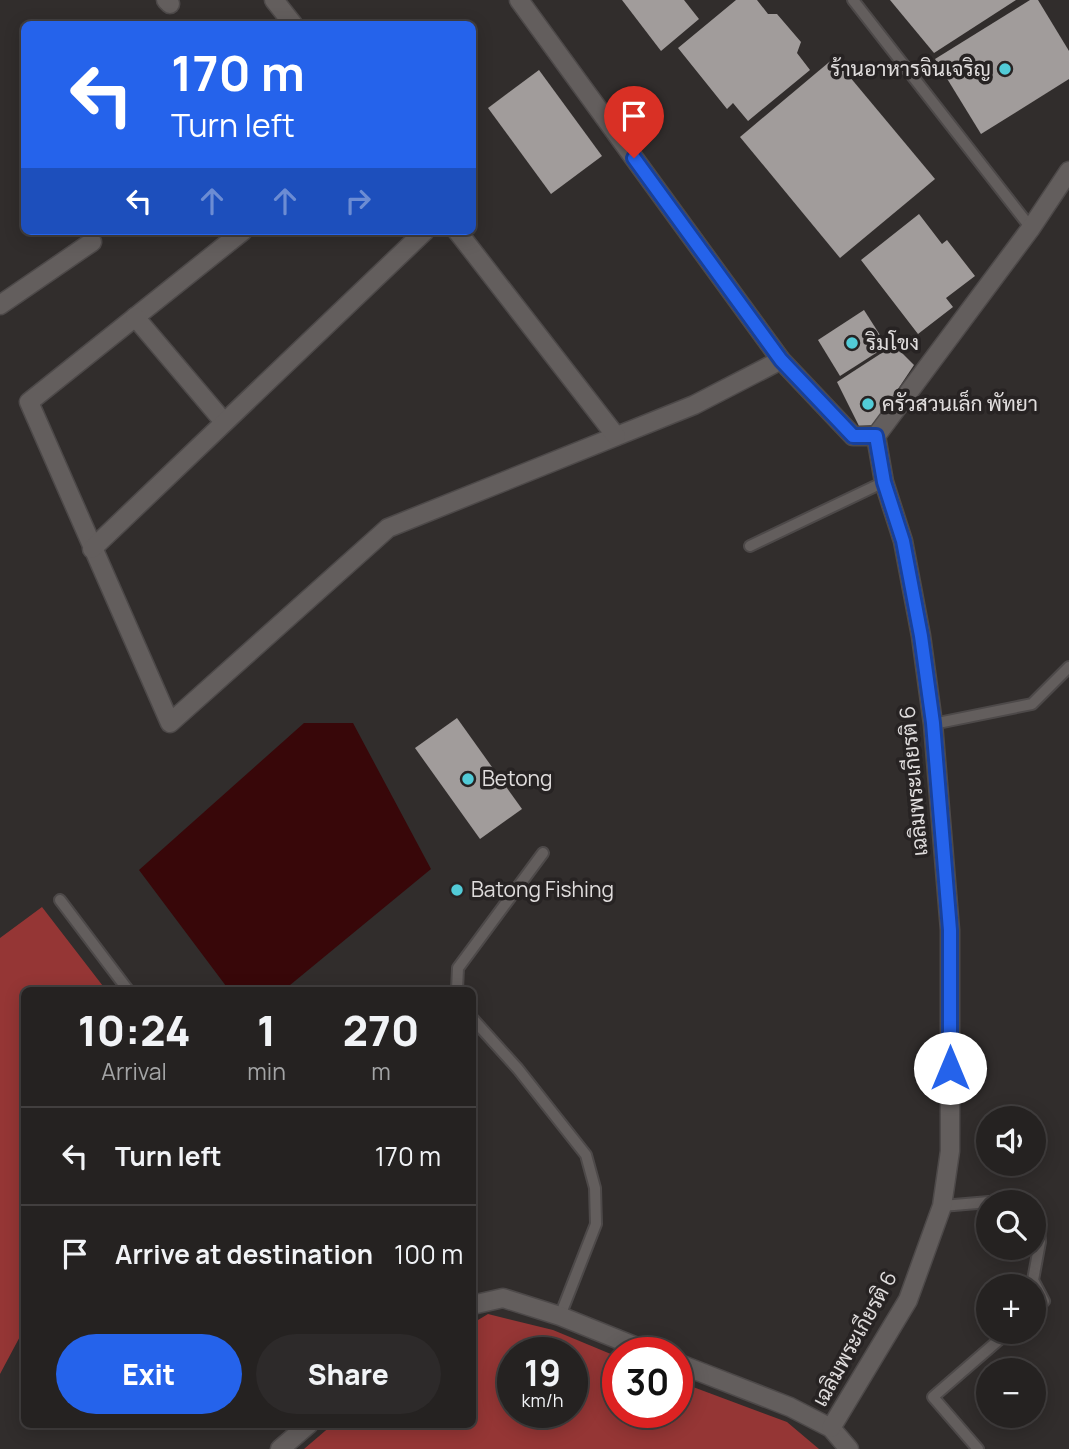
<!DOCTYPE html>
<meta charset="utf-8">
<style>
body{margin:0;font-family:Manrope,Sarabun,sans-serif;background:#2d2a2a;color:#f1f3f6;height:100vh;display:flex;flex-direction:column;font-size:26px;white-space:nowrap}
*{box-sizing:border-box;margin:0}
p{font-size:23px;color:#a3a4a5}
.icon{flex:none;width:38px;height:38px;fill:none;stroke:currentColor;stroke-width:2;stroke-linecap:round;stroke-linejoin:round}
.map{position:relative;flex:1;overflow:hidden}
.details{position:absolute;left:21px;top:987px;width:455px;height:441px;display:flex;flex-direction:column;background:#252221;border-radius:10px;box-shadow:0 4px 18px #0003,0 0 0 2px #423f3f}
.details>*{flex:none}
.banner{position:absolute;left:21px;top:21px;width:455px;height:214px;border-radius:10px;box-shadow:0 4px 18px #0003,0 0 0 2px #423f3f;background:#2563eb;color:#fff;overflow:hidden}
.controls{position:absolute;left:976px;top:1106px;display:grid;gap:14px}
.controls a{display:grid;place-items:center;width:70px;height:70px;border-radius:50%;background:#252221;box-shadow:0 4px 18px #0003,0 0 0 2px #423f3f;font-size:35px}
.speed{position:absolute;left:497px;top:1337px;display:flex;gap:14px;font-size:35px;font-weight:700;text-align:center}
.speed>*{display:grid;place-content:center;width:91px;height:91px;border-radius:50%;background:#252221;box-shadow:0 4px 18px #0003,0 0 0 2px #423f3f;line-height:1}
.speed small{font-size:18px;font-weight:400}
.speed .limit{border:10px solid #d22;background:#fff;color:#111}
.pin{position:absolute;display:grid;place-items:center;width:60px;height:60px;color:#fff;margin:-72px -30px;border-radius:50% 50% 50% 0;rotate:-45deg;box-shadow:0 0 7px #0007}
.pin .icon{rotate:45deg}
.me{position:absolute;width:77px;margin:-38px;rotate:0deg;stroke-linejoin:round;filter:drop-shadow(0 0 5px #0008)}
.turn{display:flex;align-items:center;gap:24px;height:147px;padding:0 35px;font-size:32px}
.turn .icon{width:91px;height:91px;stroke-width:2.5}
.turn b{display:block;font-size:49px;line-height:60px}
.lanes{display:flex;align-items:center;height:66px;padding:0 35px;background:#0003;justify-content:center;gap:35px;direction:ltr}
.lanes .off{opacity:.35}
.eta{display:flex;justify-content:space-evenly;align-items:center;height:119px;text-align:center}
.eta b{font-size:42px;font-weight:800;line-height:49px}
.button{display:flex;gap:14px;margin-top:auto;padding:14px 35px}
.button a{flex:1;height:80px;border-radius:42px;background:#2563eb;color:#fff;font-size:28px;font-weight:800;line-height:80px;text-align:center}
.button a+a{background:#2d2a2a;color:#f1f3f6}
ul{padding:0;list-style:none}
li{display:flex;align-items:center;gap:21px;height:98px;padding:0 35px;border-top:2px solid #423f3f}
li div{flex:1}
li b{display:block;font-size:26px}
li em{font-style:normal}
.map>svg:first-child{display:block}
.forest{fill:#953635;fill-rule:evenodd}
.water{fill:#380709}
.building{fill:#a19c9b}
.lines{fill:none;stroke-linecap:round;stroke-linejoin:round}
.service-casing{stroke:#4d4949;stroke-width:14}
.minor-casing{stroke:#4d4949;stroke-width:21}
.service{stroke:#635e5d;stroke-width:10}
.minor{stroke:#635e5d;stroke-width:18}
.route-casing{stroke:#184099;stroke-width:18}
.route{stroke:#2563eb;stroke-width:12}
.poi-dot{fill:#52cbd7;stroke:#272323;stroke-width:2.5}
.labels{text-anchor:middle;stroke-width:7;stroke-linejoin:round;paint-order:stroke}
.poi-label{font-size:21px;fill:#e0dddd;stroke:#272323;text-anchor:start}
.street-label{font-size:21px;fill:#e0dddd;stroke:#272323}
</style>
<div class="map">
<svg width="1069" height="1449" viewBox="0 0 1069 1449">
<rect width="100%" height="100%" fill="#312d2c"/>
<g class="forest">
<polygon points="42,907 106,990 24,990 24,1329 0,1374 0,938"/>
<path d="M488,1314L553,1330L618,1357V1412H677V1381L787,1422L819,1449H304L332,1425L472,1424L473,1323ZM513,1353H572V1412H513Z"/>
</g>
<polygon class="water" points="304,723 353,723 431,869 284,990 229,990 139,870"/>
<g class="building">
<polygon points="622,0 684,0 699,19 661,51"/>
<polygon points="736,0 757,0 768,14 777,14 801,42 797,53 810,70 748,121 733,103 727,109 678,48"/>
<polygon points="890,0 1016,0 934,53"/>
<polygon points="1030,0 1038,0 1069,51 1069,79 981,134 935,59"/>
<polygon points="834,58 935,179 840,258 740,137"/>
<polygon points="539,70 602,156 551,194 488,108"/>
<polygon points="919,214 942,244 947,240 975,276 946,298 953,307 918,334 861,260"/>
<polygon points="864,310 887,346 840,376 818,340"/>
<polygon points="894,345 914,365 874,425 859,426 837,382"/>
<polygon points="457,718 522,809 480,839 415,748"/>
</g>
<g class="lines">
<g class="service-casing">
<g id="service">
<polyline points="853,0 1031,228"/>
<polyline points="750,546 884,482"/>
<polyline points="933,724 1032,704 1069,667"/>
<polyline points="60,900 128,990"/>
<polyline points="457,990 458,968 543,853"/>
<polyline points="472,1018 518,1069 586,1155 595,1188 596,1224 560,1316"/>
<polyline points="991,1202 1016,1200 1018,1202"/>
<polyline points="942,1206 989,1202"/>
<polyline points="1034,1214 1038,1217 1040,1242 1033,1280 1044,1301 1034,1310"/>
<polyline points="978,1449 933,1397 1008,1332"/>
</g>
</g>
<g class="minor-casing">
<g id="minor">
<polyline points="166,0 170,4"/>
<polyline points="274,0 293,24"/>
<polyline points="519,0 781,360 853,436 876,436"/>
<polyline points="243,231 29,402 170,723 388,528 694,405 781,360"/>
<polyline points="457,231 616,436"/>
<polyline points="0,305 92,242"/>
<polyline points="135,317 224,422"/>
<polyline points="92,549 425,231"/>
<polyline points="472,1305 503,1298 560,1316 652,1353"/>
<polyline points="677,1363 790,1407 831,1428 849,1449"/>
<polyline points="831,1428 908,1300 942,1206 950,1151 950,930 933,724 921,636 903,541 884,482 876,436 1031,228 1069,171"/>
<polyline points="280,1449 309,1424"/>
</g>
</g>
<use href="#service" class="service"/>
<use href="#minor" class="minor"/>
</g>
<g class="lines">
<g class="route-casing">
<polyline id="route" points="634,158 781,360 853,436 876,436 884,482 903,541 921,636 933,723 950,930 950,1068"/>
</g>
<use href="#route" class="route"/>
</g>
<g class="poi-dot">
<circle cx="1005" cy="69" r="7"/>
<circle cx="852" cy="343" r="7"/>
<circle cx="868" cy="404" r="7"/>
<circle cx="468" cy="779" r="7"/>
<circle cx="457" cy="890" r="7"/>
</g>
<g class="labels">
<g class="poi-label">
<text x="991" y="76" text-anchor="end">ร้านอาหารจินเจริญ</text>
<text x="866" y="350">ริมโขง</text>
<text x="882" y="411">ครัวสวนเล็ก พัทยา</text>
<text x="482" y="786">Betong</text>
<text x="471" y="897">Batong Fishing</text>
</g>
<g class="street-label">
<text transform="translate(914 781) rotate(-95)" y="7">เฉลิมพระเกียรติ 6</text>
<text transform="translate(855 1339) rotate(-61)" y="7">เฉลิมพระเกียรติ 6</text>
</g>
</g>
</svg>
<div class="controls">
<a><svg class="icon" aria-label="sound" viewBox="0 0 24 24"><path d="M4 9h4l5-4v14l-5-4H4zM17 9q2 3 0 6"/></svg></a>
<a><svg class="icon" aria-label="search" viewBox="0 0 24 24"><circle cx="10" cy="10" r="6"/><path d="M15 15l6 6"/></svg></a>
<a>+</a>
<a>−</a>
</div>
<div class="speed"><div>19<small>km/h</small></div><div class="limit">30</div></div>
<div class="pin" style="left:634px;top:158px;background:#d93025"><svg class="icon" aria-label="arrive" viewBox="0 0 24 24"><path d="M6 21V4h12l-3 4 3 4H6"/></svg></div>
<svg class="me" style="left:950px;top:1068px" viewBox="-20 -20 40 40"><circle r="19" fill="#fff"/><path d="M0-13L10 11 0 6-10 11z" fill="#2563eb"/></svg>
<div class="banner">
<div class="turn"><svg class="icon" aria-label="left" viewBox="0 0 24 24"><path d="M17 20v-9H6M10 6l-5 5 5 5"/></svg><div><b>170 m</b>Turn left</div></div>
<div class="lanes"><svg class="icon" aria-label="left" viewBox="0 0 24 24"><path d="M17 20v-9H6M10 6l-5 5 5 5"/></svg><svg class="icon off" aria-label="ahead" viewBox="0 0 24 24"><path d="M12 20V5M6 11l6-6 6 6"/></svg><svg class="icon off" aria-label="ahead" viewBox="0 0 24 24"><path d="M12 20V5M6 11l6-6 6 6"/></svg><svg class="icon off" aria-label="right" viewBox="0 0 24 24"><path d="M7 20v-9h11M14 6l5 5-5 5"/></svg></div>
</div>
<section class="details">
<div class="eta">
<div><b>10:24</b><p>Arrival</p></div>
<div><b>1</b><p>min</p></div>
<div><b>270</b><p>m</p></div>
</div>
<ul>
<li><svg class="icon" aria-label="left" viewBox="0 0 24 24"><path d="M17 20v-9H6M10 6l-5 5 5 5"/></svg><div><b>Turn left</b></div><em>170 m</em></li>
<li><svg class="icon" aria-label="arrive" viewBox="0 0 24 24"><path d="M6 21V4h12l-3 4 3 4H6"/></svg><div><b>Arrive at destination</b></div><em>100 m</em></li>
</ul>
<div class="button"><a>Exit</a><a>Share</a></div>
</section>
</div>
